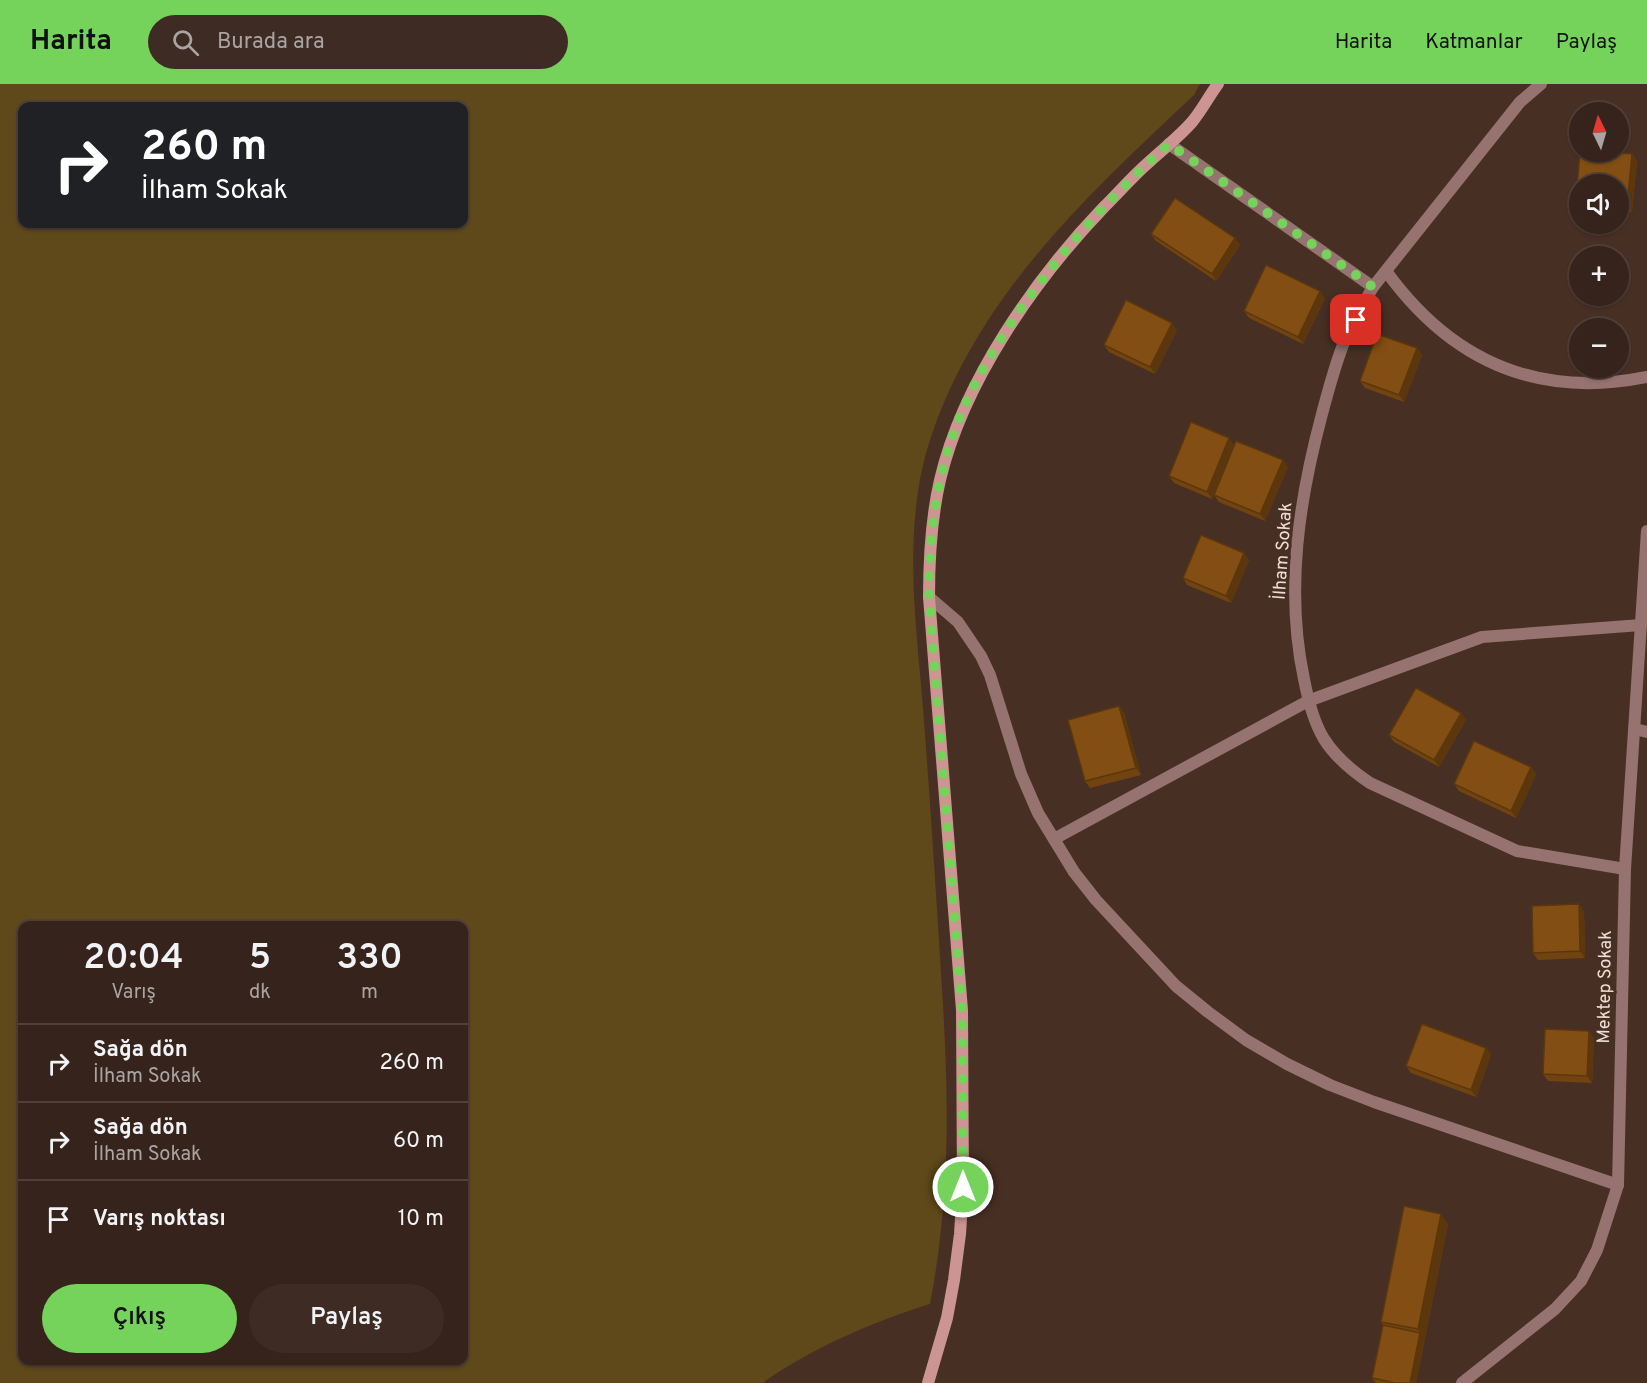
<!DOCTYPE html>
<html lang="tr">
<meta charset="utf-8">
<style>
body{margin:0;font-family:Overpass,sans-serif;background:#3d2b24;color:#f1f3f6;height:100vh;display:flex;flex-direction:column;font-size:22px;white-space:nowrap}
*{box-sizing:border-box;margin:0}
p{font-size:20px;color:#aaa4a3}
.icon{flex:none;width:33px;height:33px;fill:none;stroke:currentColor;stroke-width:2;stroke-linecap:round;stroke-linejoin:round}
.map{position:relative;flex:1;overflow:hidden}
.panel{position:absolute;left:18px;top:837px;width:450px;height:444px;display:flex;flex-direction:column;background:#36231b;border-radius:12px;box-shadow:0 2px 4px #0004,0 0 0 2px #50403a}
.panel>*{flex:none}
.banner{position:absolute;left:18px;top:18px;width:450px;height:126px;border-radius:12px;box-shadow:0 2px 4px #0004,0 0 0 2px #50403a;background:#202124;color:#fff;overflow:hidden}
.needle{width:39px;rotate:355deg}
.fabs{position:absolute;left:1569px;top:18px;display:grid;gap:12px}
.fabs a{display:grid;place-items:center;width:60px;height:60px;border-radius:50%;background:#36231b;box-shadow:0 2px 4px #0004,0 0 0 2px #50403a;font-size:30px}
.pin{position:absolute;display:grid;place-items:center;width:51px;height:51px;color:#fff;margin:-26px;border-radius:12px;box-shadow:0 3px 9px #0006}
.me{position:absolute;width:66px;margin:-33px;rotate:0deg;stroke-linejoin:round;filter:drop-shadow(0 0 4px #0008)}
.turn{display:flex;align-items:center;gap:21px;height:126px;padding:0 24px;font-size:27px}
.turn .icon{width:78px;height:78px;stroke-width:2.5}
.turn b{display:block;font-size:42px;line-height:51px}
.eta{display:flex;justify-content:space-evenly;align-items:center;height:102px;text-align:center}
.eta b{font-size:36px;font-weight:600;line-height:42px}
.button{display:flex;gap:12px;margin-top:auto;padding:12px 24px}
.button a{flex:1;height:69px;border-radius:36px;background:#75d25b;color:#111;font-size:24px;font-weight:600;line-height:69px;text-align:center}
.button a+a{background:#3d2b24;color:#f1f3f6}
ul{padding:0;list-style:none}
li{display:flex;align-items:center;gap:18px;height:78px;padding:0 24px;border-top:2px solid #50403a}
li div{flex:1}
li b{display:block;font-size:22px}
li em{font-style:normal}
header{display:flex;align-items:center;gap:36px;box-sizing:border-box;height:84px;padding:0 30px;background:#75d25b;color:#111}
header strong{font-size:28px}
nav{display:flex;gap:33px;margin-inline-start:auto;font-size:21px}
.search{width:420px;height:54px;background:#3d2b24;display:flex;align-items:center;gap:15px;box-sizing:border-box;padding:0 21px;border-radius:33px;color:#aaa4a3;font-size:22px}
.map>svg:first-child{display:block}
.green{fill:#5f481a;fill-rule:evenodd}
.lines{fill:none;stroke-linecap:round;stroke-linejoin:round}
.street{stroke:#967370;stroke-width:12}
.secondary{stroke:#cc9591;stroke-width:12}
.wall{fill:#714310}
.shaded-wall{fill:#5c370d}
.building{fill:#834e13;stroke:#5c370d;stroke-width:1.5}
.route{stroke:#75d25b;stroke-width:10;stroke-dasharray:0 18}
.labels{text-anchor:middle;stroke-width:6;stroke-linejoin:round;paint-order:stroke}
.street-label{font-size:18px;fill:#efded8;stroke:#482f24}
</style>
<header>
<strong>Harita</strong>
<div class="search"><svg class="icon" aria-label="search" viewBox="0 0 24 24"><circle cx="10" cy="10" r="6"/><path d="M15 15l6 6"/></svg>Burada ara</div>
<nav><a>Harita</a><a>Katmanlar</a><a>Paylaş</a></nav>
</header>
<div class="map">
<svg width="1647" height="1299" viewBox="0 0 1647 1299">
<rect width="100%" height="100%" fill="#482f24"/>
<path class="green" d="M0,0H1200L1194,11C1088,111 981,208 932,350C900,443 917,541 924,637C930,715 935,794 940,873C948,993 953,1100 930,1220C870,1239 814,1263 762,1299H0ZM22,22H464V140H22ZM22,842H464V1276H22Z"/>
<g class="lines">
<g class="street">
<path d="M1169,60L1373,203C1364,219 1354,235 1347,251C1336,276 1329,304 1322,330C1299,416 1285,506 1304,595C1308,616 1313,637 1324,655C1336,674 1352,687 1370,699L1517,767L1625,785"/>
<path d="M1386,187C1451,277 1537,315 1647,293"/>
<polyline points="1373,203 1520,18 1541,0"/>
<polyline points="929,513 958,538 981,572 990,591 1021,690 1038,729 1074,788 1096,816 1176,902 1208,928 1246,956 1287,980 1330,1001 1374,1018 1618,1101"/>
<polyline points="1634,645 1647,648"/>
<polyline points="1054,755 1308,617 1482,553 1641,541"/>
<polyline points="1462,1299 1555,1225 1581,1197 1597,1166 1618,1101 1625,785 1647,447"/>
</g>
<path class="secondary" d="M928,1299L947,1234L954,1196L960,1150L963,1103L962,926L929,513C929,474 931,435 940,396C963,298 1035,195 1104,123C1119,108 1133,92 1149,78C1163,65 1180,52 1192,38C1202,26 1209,12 1218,0"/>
</g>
<g class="wall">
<polygon points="1580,68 1606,68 1632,70 1637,77 1632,128 1618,126 1618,100 1580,100 1580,121 1576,115"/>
<polygon points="1151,150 1235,154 1240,161 1216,197 1156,157"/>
<polygon points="1325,214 1303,260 1249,234 1244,227"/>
<polygon points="1177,246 1155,290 1109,268 1104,261"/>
<polygon points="1417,264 1422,271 1404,318 1365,304 1360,297"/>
<polygon points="1234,361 1212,415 1174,399 1169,392"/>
<polygon points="1288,383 1265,437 1219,418 1214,411"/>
<polygon points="1249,476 1231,519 1187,501 1183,494"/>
<polygon points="1119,622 1124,629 1141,691 1090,704 1085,697"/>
<polygon points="1461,629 1466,636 1439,683 1394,658 1389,651"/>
<polygon points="1531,683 1536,690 1516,734 1459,707 1454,700"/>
<polygon points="1584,827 1585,874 1538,876 1533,869"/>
<polygon points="1594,954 1592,999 1548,997 1543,990"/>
<polygon points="1486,964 1491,971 1476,1013 1411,989 1406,982"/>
<polygon points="1448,1140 1416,1299 1376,1299 1372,1294 1383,1241 1381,1238"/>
</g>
<g class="shaded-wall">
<polygon points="1632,70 1637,77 1632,128 1627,121"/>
<polygon points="1235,154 1240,161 1216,197 1212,190"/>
<polygon points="1320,207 1325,214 1303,260 1298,253"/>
<polygon points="1172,239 1177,246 1155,290 1150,283"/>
<polygon points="1417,264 1422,271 1404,318 1399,311"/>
<polygon points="1229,354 1234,361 1212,415 1207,408"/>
<polygon points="1283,376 1288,383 1265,437 1260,430"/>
<polygon points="1244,469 1249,476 1231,519 1226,512"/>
<polygon points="1119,622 1124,629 1141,691 1136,684"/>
<polygon points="1461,629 1466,636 1439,683 1434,676"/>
<polygon points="1531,683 1536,690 1516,734 1511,727"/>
<polygon points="1579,820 1584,827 1585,874 1580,867"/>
<polygon points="1589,947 1594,954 1592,999 1587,992"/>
<polygon points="1486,964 1491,971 1476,1013 1471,1006"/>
<polygon points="1441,1130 1448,1140 1416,1299 1410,1299 1420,1249 1418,1245"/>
</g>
<g class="building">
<polygon points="1580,68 1606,68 1632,70 1627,121 1618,120 1618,100 1580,100 1580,116 1576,115"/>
<polygon points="1175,114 1235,154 1212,190 1151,150"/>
<polygon points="1266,181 1320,207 1298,253 1244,227"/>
<polygon points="1126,216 1172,239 1150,283 1104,261"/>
<polygon points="1377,250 1417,264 1399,311 1360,297"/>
<polygon points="1191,338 1229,354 1207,408 1169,392"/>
<polygon points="1236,357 1283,376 1260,430 1214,411"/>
<polygon points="1201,451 1244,469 1226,512 1183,494"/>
<polygon points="1416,604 1461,629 1434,676 1389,651"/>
<polygon points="1119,622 1136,684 1085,697 1068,636"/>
<polygon points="1474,657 1531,683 1511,727 1454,700"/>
<polygon points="1579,820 1580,867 1533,869 1532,822"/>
<polygon points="1422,940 1486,964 1471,1006 1406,982"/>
<polygon points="1545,945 1589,947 1587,992 1543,990"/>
<polygon points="1404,1122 1441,1130 1418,1245 1381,1238"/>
<polygon points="1383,1241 1420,1249 1410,1299 1395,1299 1372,1294"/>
</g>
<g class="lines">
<path class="route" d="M963,1103L962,927L929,513C929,461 934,410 950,360C984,253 1085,134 1169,60L1373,203L1356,236"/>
</g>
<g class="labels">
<g class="street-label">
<text transform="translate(1282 467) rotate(-86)" y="6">İlham Sokak</text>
<text transform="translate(1604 903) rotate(-89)" y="6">Mektep Sokak</text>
</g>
</g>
</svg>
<div class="fabs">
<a><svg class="needle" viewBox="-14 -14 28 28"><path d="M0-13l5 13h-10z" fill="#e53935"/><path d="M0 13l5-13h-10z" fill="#aaa4a3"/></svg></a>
<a><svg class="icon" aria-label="sound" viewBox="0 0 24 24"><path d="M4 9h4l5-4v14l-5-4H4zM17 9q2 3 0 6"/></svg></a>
<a>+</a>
<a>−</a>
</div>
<div class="pin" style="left:1356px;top:236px;background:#d93025"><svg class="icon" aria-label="arrive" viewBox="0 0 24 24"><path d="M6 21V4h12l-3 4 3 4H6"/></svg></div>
<svg class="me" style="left:963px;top:1103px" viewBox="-20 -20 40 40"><circle r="17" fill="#75d25b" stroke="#fff" stroke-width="3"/><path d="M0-11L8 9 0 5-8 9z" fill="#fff"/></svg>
<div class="banner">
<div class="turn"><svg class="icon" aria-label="right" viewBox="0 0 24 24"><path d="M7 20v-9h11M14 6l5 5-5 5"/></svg><div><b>260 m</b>İlham Sokak</div></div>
</div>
<section class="panel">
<div class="eta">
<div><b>20:04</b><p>Varış</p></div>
<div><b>5</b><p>dk</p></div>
<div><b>330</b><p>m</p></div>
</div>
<ul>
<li><svg class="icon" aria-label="right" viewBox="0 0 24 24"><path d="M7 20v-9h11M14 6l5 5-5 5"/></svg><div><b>Sağa dön</b><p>İlham Sokak</p></div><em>260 m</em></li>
<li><svg class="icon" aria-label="right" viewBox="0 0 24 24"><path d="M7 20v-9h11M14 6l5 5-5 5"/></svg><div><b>Sağa dön</b><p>İlham Sokak</p></div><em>60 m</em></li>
<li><svg class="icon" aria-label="arrive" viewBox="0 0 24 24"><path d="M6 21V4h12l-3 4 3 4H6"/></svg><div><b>Varış noktası</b></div><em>10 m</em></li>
</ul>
<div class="button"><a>Çıkış</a><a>Paylaş</a></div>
</section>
</div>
